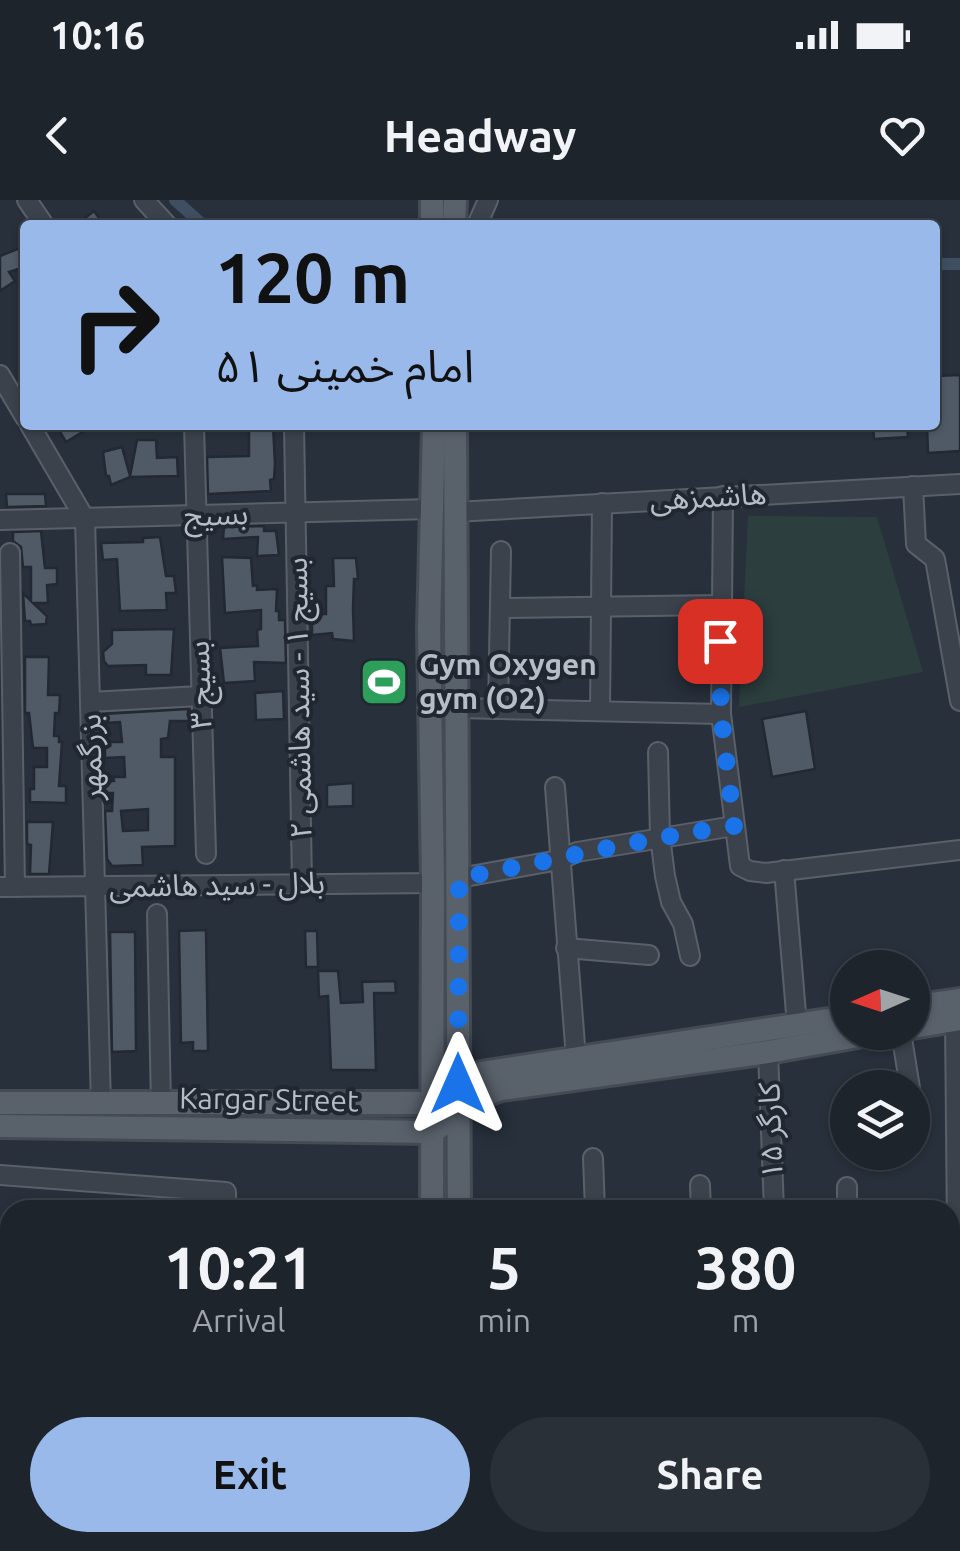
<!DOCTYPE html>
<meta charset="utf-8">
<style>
body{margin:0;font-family:Ubuntu,"Noto Sans Arabic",sans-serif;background:#2a3038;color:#f1f3f6;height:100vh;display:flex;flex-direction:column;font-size:38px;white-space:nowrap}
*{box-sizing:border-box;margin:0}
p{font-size:32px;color:#a0a4a9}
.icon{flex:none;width:55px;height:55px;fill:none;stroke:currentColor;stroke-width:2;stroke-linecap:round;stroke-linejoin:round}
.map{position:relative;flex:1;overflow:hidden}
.sheet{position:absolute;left:0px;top:1000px;width:960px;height:352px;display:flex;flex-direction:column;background:#1d242c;border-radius:30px 30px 0 0;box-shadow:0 2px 8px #0004,0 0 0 2px #3b4148}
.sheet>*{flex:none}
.top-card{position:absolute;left:20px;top:20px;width:920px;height:210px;border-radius:10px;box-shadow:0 2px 8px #0004,0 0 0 2px #3b4148;background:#98b9ea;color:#111;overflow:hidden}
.needle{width:65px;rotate:267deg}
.buttons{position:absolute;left:830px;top:750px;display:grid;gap:20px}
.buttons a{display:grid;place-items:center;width:100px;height:100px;border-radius:50%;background:#1d242c;box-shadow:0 2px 8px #0004,0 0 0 2px #3b4148;font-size:50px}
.pin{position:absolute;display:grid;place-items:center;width:85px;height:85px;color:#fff;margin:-42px;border-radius:20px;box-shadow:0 5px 15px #0006}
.me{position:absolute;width:110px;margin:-55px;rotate:0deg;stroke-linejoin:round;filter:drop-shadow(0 0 8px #0008)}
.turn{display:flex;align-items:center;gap:35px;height:210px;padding:0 30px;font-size:45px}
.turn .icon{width:130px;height:130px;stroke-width:2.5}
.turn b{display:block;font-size:70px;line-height:85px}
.eta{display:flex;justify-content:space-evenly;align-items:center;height:170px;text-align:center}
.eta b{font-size:60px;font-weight:700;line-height:70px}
.primary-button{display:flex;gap:20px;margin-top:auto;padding:20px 30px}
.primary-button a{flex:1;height:115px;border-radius:60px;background:#98b9ea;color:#111;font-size:40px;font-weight:700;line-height:115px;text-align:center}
.primary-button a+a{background:#2a3038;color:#f1f3f6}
.status{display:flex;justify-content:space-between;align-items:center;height:70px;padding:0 50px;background:#1d242c;direction:ltr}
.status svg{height:28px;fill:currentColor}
header{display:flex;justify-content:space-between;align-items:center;height:130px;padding:0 30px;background:#1d242c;font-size:45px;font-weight:700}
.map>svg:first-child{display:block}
.green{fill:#2c3e3e}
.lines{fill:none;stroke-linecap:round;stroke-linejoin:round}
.canal{stroke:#404e62;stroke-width:12}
.building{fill:#505a66;stroke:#222933;stroke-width:2.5;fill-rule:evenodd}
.minor-casing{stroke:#59606a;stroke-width:22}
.major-casing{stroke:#444b55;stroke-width:28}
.minor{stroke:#3b424c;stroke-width:18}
.major{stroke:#59616b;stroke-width:22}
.route{stroke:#1a73e8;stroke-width:18;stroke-dasharray:0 32.4}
.labels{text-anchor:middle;stroke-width:8;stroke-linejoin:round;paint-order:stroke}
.street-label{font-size:30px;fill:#b7bdc7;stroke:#202731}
.poi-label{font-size:30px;font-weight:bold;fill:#b7bdc7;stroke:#202731;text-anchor:start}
</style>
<div class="status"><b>10:16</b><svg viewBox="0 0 49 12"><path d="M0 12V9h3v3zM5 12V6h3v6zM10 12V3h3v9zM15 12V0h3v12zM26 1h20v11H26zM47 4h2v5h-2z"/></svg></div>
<header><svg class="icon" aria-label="back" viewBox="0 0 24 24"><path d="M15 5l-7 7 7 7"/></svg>Headway<svg class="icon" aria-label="heart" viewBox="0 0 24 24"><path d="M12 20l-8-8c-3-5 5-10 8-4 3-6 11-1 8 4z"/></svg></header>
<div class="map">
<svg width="960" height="1351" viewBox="0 0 960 1351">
<rect width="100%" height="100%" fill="#27303b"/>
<polygon class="green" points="748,316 877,317 923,472 739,507"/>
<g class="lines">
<g class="canal">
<polyline points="175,0 203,25"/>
<polyline points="935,64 960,64"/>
</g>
</g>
<g class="building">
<polygon points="94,11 104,25 76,25"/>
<polygon points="25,46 25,67 9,72 15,81 0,91 0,56"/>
<polygon points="960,175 960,251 928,253 927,225 935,225 935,176"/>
<polygon points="56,225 94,225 66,242"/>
<polygon points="249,225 273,225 275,264 274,279 270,280 271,291 208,294 207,257 249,256"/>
<polygon points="873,225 907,225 908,237 874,239"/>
<polygon points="137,240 156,240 157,258 177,257 178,276 130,277 111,285 109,276 106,276 103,252 122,247 130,276"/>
<polygon points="6,294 45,294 46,306 7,307"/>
<polygon points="264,326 264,331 276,331 279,355 257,356 258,337 223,339 224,327"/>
<polygon points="41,331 45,368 57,368 57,384 47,385 48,403 33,403 47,416 46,424 31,425 30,421 25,421 23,393 31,401 31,367 23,367 21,347 13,341 13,332"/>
<polygon points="160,337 166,376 174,376 176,393 166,393 167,410 120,411 117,359 103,360 101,343 143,342 143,338"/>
<polygon points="222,357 251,358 253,386 257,385 257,390 277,389 276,411 279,411 279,420 285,420 286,463 254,462 255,481 224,483 220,448 258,446 257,430 261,429 261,410 225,413"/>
<polygon points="333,358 356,358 358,379 354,379 353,409 354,441 333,439 332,433 312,435 312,414 326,414 326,386 334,386"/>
<polygon points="174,429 171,475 146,475 146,465 108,466 104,461 103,452 112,444 112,430"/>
<polygon points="25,457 49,457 48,495 60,495 59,513 55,513 54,536 59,536 59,542 62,542 59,586 66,586 66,603 30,602 30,589 34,589 34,567 47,567 47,548 33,548 29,513 25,513"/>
<polygon points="283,491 284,519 256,520 255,493"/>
<path d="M188,509L189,521H170L168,538L161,539V557H175V646L142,647L143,665L112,666L107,659L105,611H112L113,593H105V582L114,581L113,577H125L124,557L105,558V542H122L120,522L103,523V514ZM148,609V630L123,631L121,611Z"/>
<polygon points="806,511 815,569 772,577 762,519"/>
<polygon points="353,583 353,606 327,607 327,585"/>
<polygon points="27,622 53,622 49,674 30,674 31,645 27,644"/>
<polygon points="206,730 208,851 193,851 193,842 181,843 179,731"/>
<polygon points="305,731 317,731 318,767 306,767"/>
<polygon points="110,732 135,732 136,851 112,852"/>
<polygon points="318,771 338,771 341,803 363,802 362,782 395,781 396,793 374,793 376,870 331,870 328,796 319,797"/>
</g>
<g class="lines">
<g class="minor-casing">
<g id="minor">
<polyline points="27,0 44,25"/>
<polyline points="144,0 167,25"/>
<polyline points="477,25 488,0"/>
<polyline points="0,175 25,217"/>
<polyline points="30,225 85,319 101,905"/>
<polyline points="194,225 206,654"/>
<polyline points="294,225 302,684"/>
<polyline points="913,286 916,344 935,359 960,501"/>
<polyline points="723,296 721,514 740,666 750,671 766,673 960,650"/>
<polyline points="455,312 960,284"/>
<polyline points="0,320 432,309"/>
<polyline points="10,353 15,687"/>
<polyline points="500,408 720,405"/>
<polyline points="90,502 200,496"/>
<polyline points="457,508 721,514"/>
<polyline points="498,509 501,351"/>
<polyline points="600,511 602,303"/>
<polyline points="658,552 660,636 665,676 671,702 683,724 690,756"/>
<polyline points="555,587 576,858"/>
<polyline points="784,670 797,825"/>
<polyline points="459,678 559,660 577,652 734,626"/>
<polyline points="0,687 433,683"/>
<polyline points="157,714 161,904"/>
<polyline points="566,748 649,755"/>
<polyline points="955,820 960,1351"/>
<polyline points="901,832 910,888"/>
<polyline points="768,852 774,1010"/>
<polyline points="912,906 914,915"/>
<polyline points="593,958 595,1010"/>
<polyline points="0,975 226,992 226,1010"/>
<polyline points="700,985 701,1010"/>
<polyline points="847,987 847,1010"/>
<polyline points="598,1342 598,1351"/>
<polyline points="729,1342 729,1351"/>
<polyline points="223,1351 223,1342"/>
<polyline points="845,1351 845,1342"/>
</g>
</g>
<g class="major-casing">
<g id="major">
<polyline points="432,0 432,25"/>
<polyline points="454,25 455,0"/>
<polyline points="455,225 459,1010"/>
<polyline points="912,807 960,800"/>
<polyline points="912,827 960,819"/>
<polyline points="0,903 432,903 481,873 848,817"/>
<path d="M0,926L432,932C455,917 474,897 501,889L768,852L880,832"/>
<polyline points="432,1010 433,683 429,429 434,225"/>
<polyline points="433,1342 433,1351"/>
<polyline points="461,1342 461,1351"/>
</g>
</g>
<use href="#minor" class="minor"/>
<use href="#major" class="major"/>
</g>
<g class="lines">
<path class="route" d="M458,884L459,678C552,661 639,639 734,626L721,514L720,441"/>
</g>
<defs>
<g id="stadium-square" transform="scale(2.5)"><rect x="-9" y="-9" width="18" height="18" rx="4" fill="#2e9e5b" stroke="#202731"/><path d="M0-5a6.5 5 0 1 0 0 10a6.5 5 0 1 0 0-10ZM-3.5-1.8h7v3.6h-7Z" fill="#fff"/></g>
</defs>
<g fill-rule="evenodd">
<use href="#stadium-square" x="384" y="482"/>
</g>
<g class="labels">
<g class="street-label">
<text transform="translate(708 297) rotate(-3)" y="10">هاشمزهی</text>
<text transform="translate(216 315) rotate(-2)" y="10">بسیج</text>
<text transform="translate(200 485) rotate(-92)" y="10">بسیج ۳</text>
<text transform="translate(299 498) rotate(-91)" y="10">بسیج ۱ - سید هاشمی ۲</text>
<text transform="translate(91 557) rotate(-91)" y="10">بزرگمهر</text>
<text transform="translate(217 685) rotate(-1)" y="10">بلال - سید هاشمی</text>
<text transform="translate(269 900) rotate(1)" y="10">Kargar Street</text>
<text transform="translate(771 931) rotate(-92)" y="10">کارگر ۱۵</text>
</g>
<g class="poi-label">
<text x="419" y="475">Gym Oxygen<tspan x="419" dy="34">gym (O2)</tspan></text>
</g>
</g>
</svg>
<div class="buttons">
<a><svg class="needle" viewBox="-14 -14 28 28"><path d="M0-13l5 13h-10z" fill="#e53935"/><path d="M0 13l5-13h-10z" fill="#a0a4a9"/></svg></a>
<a><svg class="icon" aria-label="layers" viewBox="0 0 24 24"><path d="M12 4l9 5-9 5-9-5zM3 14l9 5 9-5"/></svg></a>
</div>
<div class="pin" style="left:720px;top:441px;background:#d93025"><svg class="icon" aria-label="arrive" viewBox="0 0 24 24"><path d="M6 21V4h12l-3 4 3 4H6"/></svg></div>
<svg class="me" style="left:458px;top:884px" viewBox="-20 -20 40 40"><path d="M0-17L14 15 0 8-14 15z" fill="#1a73e8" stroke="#fff" stroke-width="4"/></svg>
<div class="top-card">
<div class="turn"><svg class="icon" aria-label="right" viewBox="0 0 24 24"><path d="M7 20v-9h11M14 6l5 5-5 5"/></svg><div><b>120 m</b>امام خمینی ۵۱</div></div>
</div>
<section class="sheet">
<div class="eta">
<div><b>10:21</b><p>Arrival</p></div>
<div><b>5</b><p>min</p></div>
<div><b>380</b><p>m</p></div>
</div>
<div class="primary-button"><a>Exit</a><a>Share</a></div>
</section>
</div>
